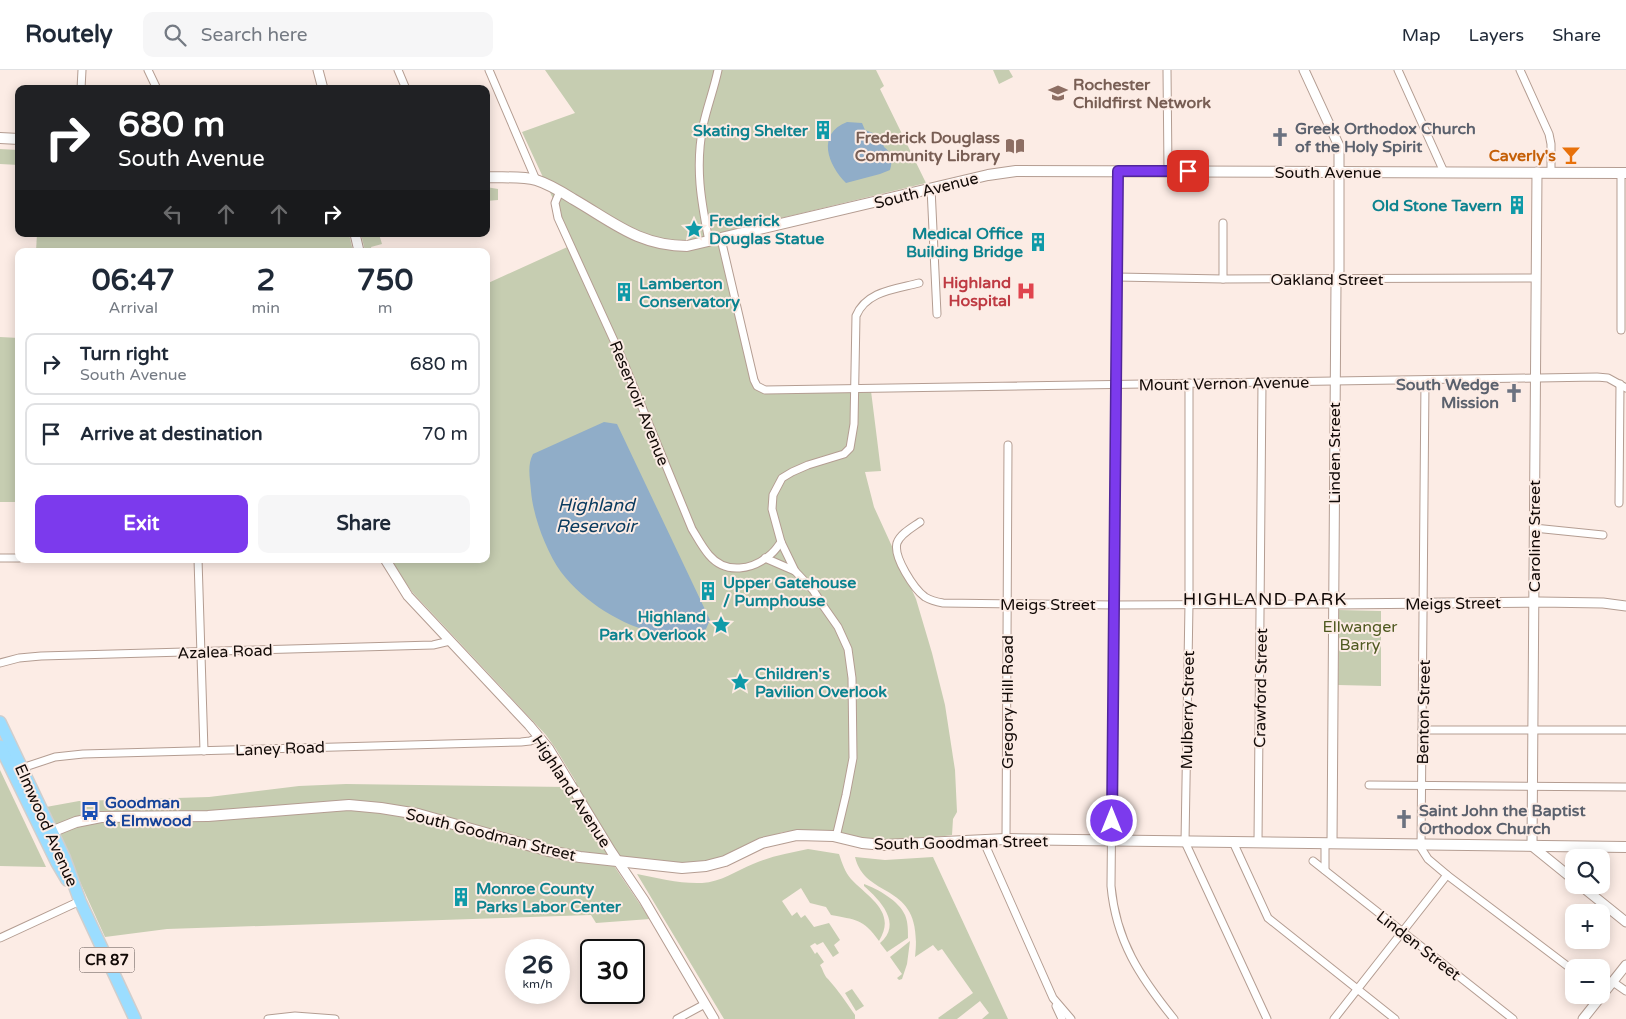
<!DOCTYPE html>
<meta charset="utf-8">
<style>
body{margin:0;font-family:"Varela Round",sans-serif;background:#f6f6f7;color:#1f2937;height:100vh;display:flex;flex-direction:column;font-size:19px;white-space:nowrap}
*{box-sizing:border-box;margin:0}
p{font-size:16px;color:#747a83}
.icon{flex:none;width:28px;height:28px;fill:none;stroke:currentColor;stroke-width:2;stroke-linecap:round;stroke-linejoin:round}
.map{position:relative;flex:1;overflow:hidden}
.panel{position:absolute;left:15px;top:178px;width:475px;height:315px;display:flex;flex-direction:column;background:#fff;border-radius:10px;box-shadow:0 2px 12px #0003}
.panel>*{flex:none}
.hud{position:absolute;left:15px;top:15px;width:475px;height:152px;border-radius:10px;box-shadow:0 2px 12px #0003;background:#202124;color:#fff;overflow:hidden}
.fabs{position:absolute;left:1565px;top:779px;display:grid;gap:10px}
.fabs a{display:grid;place-items:center;width:45px;height:45px;border-radius:10px;background:#fff;box-shadow:0 2px 12px #0003;font-size:25px}
.speed{position:absolute;left:505px;top:869px;display:flex;gap:10px;font-size:25px;font-weight:700;text-align:center}
.speed>*{display:grid;place-content:center;width:65px;height:65px;border-radius:50%;background:#fff;box-shadow:0 2px 12px #0003;line-height:1}
.speed small{font-size:12px;font-weight:400}
.speed .limit{border:2px solid #111;border-radius:8px;background:#fff;color:#111}
.pin{position:absolute;display:grid;place-items:center;width:42px;height:42px;color:#fff;margin:-21px;border-radius:10px;box-shadow:0 2px 8px #0006}
.me{position:absolute;width:55px;margin:-28px;rotate:0deg;stroke-linejoin:round;filter:drop-shadow(0 0 4px #0008)}
.turn{display:flex;align-items:center;gap:18px;height:105px;padding:0 20px;font-size:22px}
.turn .icon{width:65px;height:65px;stroke-width:2.5}
.turn b{display:block;font-size:35px;line-height:42px}
.lanes{display:flex;align-items:center;height:48px;padding:0 20px;background:#0003;justify-content:center;gap:25px;direction:ltr}
.lanes .off{opacity:.35}
.eta{display:flex;justify-content:space-evenly;align-items:center;height:85px;text-align:center}
.eta b{font-size:30px;font-weight:700;line-height:35px}
.button{display:flex;gap:10px;margin-top:auto;padding:10px 20px}
.button a{flex:1;height:58px;border-radius:10px;background:#7c3aed;color:#fff;font-size:20px;font-weight:700;line-height:58px;text-align:center}
.button a+a{background:#f6f6f7;color:#1f2937}
ul{padding:0;list-style:none}
li{display:flex;align-items:center;gap:15px;height:62px;margin:0 10px 8px;padding:0 10px;border:2px solid #e0e1e3;border-radius:10px}
li div{flex:1}
li b{display:block;font-size:19px}
li em{font-style:normal}
header{display:flex;align-items:center;gap:30px;box-sizing:border-box;height:70px;padding:0 25px;background:#fff;border-bottom:1px solid #e0e1e3}
header strong{font-size:24px}
nav{display:flex;gap:28px;margin-inline-start:auto;font-size:18px}
.search{width:350px;height:45px;background:#f6f6f7;display:flex;align-items:center;gap:12px;box-sizing:border-box;padding:0 18px;border-radius:10px;color:#747a83;font-size:19px}
.map>svg:first-child{display:block}
.green{fill:#c6cdb1}
.water{fill:#90adc8}
.lines{fill:none;stroke-linecap:round;stroke-linejoin:round}
.minor-casing{stroke:#b49d92;stroke-width:9}
.tertiary-casing{stroke:#b49d92;stroke-width:11}
.secondary-casing{stroke:#b49d92;stroke-width:12}
.primary-casing{stroke:#d0cecd;stroke-width:14}
.minor{stroke:#fff;stroke-width:7}
.tertiary{stroke:#fff;stroke-width:9}
.secondary{stroke:#fff;stroke-width:10}
.primary{stroke:#9bddff;stroke-width:11}
.route-casing{stroke:#51269a;stroke-width:12}
.route{stroke:#7c3aed;stroke-width:9}
.labels{text-anchor:middle;stroke-width:4;stroke-linejoin:round;paint-order:stroke}
.shield{fill:#fcece5;stroke:#584e4a;stroke-width:1}
.shield-label{font-size:15px;font-weight:bold;fill:#120a07}
.education-label{font-size:16px;font-weight:bold;fill:#785e54;stroke:#fcece5;text-anchor:start}
.worship-label{font-size:16px;font-weight:bold;fill:#5b616d;stroke:#fcece5;text-anchor:start}
.culture-label{font-size:16px;font-weight:bold;fill:#0d838f;stroke:#fcece5;text-anchor:start}
.food-label{font-size:16px;font-weight:bold;fill:#c56008;stroke:#fcece5;text-anchor:end}
.street-label{font-size:16px;fill:#120a07;stroke:#fcece5}
.health-label{font-size:16px;font-weight:bold;fill:#be3a42;stroke:#fcece5;text-anchor:end}
.park-label{font-size:16px;fill:#4f5920;stroke:#fcece5}
.transit-label{font-size:16px;font-weight:bold;fill:#164399;stroke:#fcece5;text-anchor:start}
.water-label{font-size:18px;font-style:italic;fill:#0b3c60;stroke:#fcece5}
.neighbourhood-label{font-size:18px;letter-spacing:1px;fill:#120a07;stroke:#fcece5}
</style>
<header>
<strong>Routely</strong>
<div class="search"><svg class="icon" aria-label="search" viewBox="0 0 24 24"><circle cx="10" cy="10" r="6"/><path d="M15 15l6 6"/></svg>Search here</div>
<nav><a>Map</a><a>Layers</a><a>Share</a></nav>
</header>
<div class="map">
<svg width="1626" height="949" viewBox="0 0 1626 949">
<rect width="100%" height="100%" fill="#fcece5"/>
<g class="green">
<path d="M545,0H876L884,16L880,19L926,113L716,164L751,311C755,318 759,322 767,323L871,321L881,401L865,402L874,437L916,529L932,583L945,635L955,700L957,742L953,749L952,765L902,772L875,771L799,761L783,762L768,767L722,788L701,792L680,794L608,787L650,849L596,853L591,845L167,859L105,867L46,737L79,731L209,727L299,716L346,714L567,717L576,712L556,679L546,665L413,523L403,509L391,489H486V214L574,174L522,62L575,43Z"/>
<polygon points="993,0 1009,0 1013,7 999,14"/>
<polygon points="0,79 19,80 19,95 0,94"/>
<polygon points="486,117 498,119 498,130 486,131"/>
<polygon points="37,164 349,164 353,181 36,181"/>
<polygon points="361,164 379,164 382,174 371,177 372,181 365,181"/>
<polygon points="0,267 19,268 19,432 0,432"/>
<polygon points="1339,540 1381,541 1381,616 1338,615"/>
<polygon points="0,700 46,797 0,796"/>
<path d="M808,779L839,784C842,793 845,802 851,809C869,828 897,842 879,871C863,848 855,850 831,845L826,837L810,833L801,818L782,831L792,846L797,842L801,848L805,845L814,857L829,853L840,870L834,875L839,883L833,887L823,872L817,875L815,873L810,876L815,884L817,882L824,892L820,895C823,899 824,906 828,909C838,920 846,932 855,945V949H724L637,804C658,808 680,814 702,813C721,812 736,801 753,794C771,786 789,783 808,779Z"/>
<path d="M855,787L885,790L933,787L1008,949H982L989,943L980,931L957,949H939L938,948L973,923L942,879L938,881L933,875L915,887C924,809 866,832 855,787Z"/>
<path d="M864,814C878,819 899,831 905,845C908,852 908,860 908,868L887,882L880,873C903,854 880,830 864,816Z"/>
<polygon points="910,871 907,894 902,909 899,910 897,908 902,904 890,887"/>
<polygon points="852,919 864,936 856,941 845,923"/>
</g>
<g class="water">
<path d="M847,52L862,53L865,60C874,63 882,67 884,77C892,83 893,90 890,100L880,104L846,113C828,95 816,64 847,52Z"/>
<path d="M604,352L617,354L710,550L706,559C697,564 688,567 677,568C672,569 665,566 659,564C621,555 585,533 561,502C546,481 533,446 531,421C530,408 527,395 533,384Z"/>
</g>
<g class="lines">
<g class="minor-casing">
<g id="minor">
<polyline points="148,0 157,19"/>
<polyline points="398,0 406,19"/>
<polyline points="489,0 536,110"/>
<polyline points="1167,0 1168,100"/>
<polyline points="1398,0 1444,102"/>
<polyline points="1520,0 1549,64 1551,74 1551,102"/>
<polyline points="81,19 82,0"/>
<path d="M1118,101L1111,816C1116,871 1140,907 1174,949"/>
<polyline points="931,118 937,244"/>
<path d="M560,121L555,133L558,148L621,286L692,459C697,467 702,477 709,485C726,505 753,500 771,484C775,481 778,476 781,472"/>
<polyline points="721,169 754,310 757,316 765,320 1597,307 1608,308 1626,318"/>
<path d="M709,171C701,131 695,97 703,56C707,37 714,19 718,0"/>
<polyline points="1117,207 1223,209 1536,208"/>
<polyline points="1223,209 1223,153"/>
<polyline points="1621,260 1621,103"/>
<polyline points="1425,310 1421,778 1428,789 1447,805 1574,901"/>
<polyline points="1189,313 1189,534 1185,772 1267,949"/>
<polyline points="1619,433 1620,314"/>
<path d="M920,452C913,457 900,464 897,473C893,487 914,519 925,527C930,530 937,532 943,533L1114,535L1333,534"/>
<polyline points="1534,458 1603,465"/>
<polyline points="0,488 19,488"/>
<polyline points="765,488 795,501"/>
<polyline points="198,489 204,681"/>
<polyline points="0,593 19,588 41,586 433,575 450,571"/>
<polyline points="1422,660 1626,660"/>
<polyline points="22,698 55,687 83,684 521,672 530,671 540,667"/>
<polyline points="1369,715 1626,717"/>
<path d="M836,767L846,725L853,688L852,608L848,579L838,557L824,537L813,520L795,501L781,472L772,439L773,425L782,408L792,402L808,395L844,384L850,378L854,354L856,246C866,221 896,219 919,213"/>
<polyline points="1006,769 1008,375"/>
<polyline points="983,770 1053,928 1071,949"/>
<polyline points="1233,772 1268,848 1395,949"/>
<polyline points="1258,772 1262,313"/>
<polyline points="1313,791 1513,949"/>
<polyline points="1325,800 1325,773"/>
<polyline points="0,868 80,831"/>
<polyline points="1613,912 1626,921"/>
<polyline points="1056,936 1062,949"/>
<polyline points="268,949 295,946 335,949"/>
<polyline points="677,949 705,934"/>
<polyline points="1334,949 1447,805"/>
</g>
</g>
<g class="tertiary-casing">
<g id="tertiary">
<polyline points="318,0 323,19"/>
<polyline points="1304,0 1339,76 1339,201 1336,213 1332,773"/>
<polyline points="1537,102 1532,776 1574,810"/>
<polyline points="355,164 359,181"/>
<polyline points="385,489 408,526 529,655 549,679 611,781 644,830 714,949"/>
<polyline points="1333,534 1539,532 1603,533 1626,536"/>
<polyline points="1580,815 1626,852"/>
<polyline points="1583,949 1626,895"/>
</g>
</g>
<g class="secondary-casing">
<g id="secondary">
<polyline points="0,68 19,69"/>
<path d="M486,107C501,108 522,106 536,110C549,114 562,122 573,129C613,152 639,176 687,176L988,105L1016,101L1626,103"/>
<polyline points="46,764 76,752 101,747 208,746 349,735 381,738 418,744 549,781 580,787 682,798 706,796 725,791 762,773 797,765 833,766 862,773 884,775 1006,769 1626,777"/>
</g>
</g>
<g class="primary-casing">
<g id="primary">
<polyline points="0,652 64,787 80,831 135,949"/>
<polyline points="0,676 57,793 67,810"/>
</g>
</g>
<use href="#minor" class="minor"/>
<use href="#tertiary" class="tertiary"/>
<use href="#secondary" class="secondary"/>
<use href="#primary" class="primary"/>
</g>
<g class="lines">
<g class="route-casing">
<polyline id="route" points="1112,751 1118,101 1188,101"/>
</g>
<use href="#route" class="route"/>
</g>
<defs>
<g id="school-bare" transform="scale(1.5)"><path d="M0-5L7-2L0 1L-7-2ZM-4 1L0 2.5L4 1V4Q0 6-4 4Z" fill="#8d6e63" stroke="#fcece5" stroke-width="2.5" paint-order="stroke"/></g>
<g id="building-bare" transform="scale(1.5)"><path d="M-4-6H4V6H1V3H-1V6H-4ZM-2.5-4.3h1.7v1.8h-1.7ZM.8-4.3h1.7v1.8H.8ZM-2.5-1h1.7V.8h-1.7ZM.8-1h1.7V.8H.8Z" fill="#0f9aa8" stroke="#fcece5" stroke-width="2.5" paint-order="stroke"/></g>
<g id="church-bare" transform="scale(1.5)"><path d="M-1.2-6h2.4v3.5h3.3v2.4h-3.3V6h-2.4V-.1h-3.3v-2.4h3.3Z" fill="#6b7280" stroke="#fcece5" stroke-width="2.5" paint-order="stroke"/></g>
<g id="library-bare" transform="scale(1.5)"><path d="M-6-4Q-3-5.5-.7-3.5V5Q-3 3-6 4ZM6-4Q3-5.5 .7-3.5V5Q3 3 6 4Z" fill="#8d6e63" stroke="#fcece5" stroke-width="2.5" paint-order="stroke"/></g>
<g id="bar-bare" transform="scale(1.5)"><path d="M-6-5H6L.8 .8V4.5H3.5V6h-7V4.5H-.8V.8Z" fill="#e8710a" stroke="#fcece5" stroke-width="2.5" paint-order="stroke"/></g>
<g id="sight-bare" transform="scale(1.5)"><path d="M0-6L1.8-2.2L6-1.7L2.9 1.2L3.7 5.4L0 3.3L-3.7 5.4L-2.9 1.2L-6-1.7L-1.8-2.2Z" fill="#0f9aa8" stroke="#fcece5" stroke-width="2.5" paint-order="stroke"/></g>
<g id="hospital-bare" transform="scale(1.5)"><path d="M-5-5h3v3.5h4V-5h3V5h-3V1.5h-4V5h-3Z" fill="#e0444e" stroke="#fcece5" stroke-width="2.5" paint-order="stroke"/></g>
<g id="bus-bare" transform="scale(1.5)"><path d="M-5-6H5V4H4V6H2V4H-2V6H-4V4H-5ZM-3.5-4V0h7V-4ZM-3.5 1.2v1.5H-2V1.2ZM2 1.2v1.5H3.5V1.2Z" fill="#1a4fb4" stroke="#fcece5" stroke-width="2.5" paint-order="stroke"/></g>
</defs>
<g fill-rule="evenodd">
<use href="#school-bare" x="1058" y="23"/>
<use href="#building-bare" x="823" y="60"/>
<use href="#church-bare" x="1280" y="67"/>
<use href="#library-bare" x="1015" y="76"/>
<use href="#bar-bare" x="1571" y="85"/>
<use href="#building-bare" x="1517" y="135"/>
<use href="#sight-bare" x="694" y="159"/>
<use href="#building-bare" x="1038" y="172"/>
<use href="#hospital-bare" x="1026" y="221"/>
<use href="#building-bare" x="624" y="222"/>
<use href="#church-bare" x="1514" y="323"/>
<use href="#building-bare" x="708" y="521"/>
<use href="#sight-bare" x="721" y="555"/>
<use href="#sight-bare" x="740" y="612"/>
<use href="#bus-bare" x="90" y="741"/>
<use href="#church-bare" x="1404" y="749"/>
<use href="#building-bare" x="461" y="827"/>
</g>
<g class="labels">
<rect class="shield" x="79.5" y="877.5" width="55" height="25" rx="4"/>
<g class="shield-label">
<text x="107" y="895">CR 87</text>
</g>
<g class="education-label">
<text x="1073" y="20">Rochester<tspan x="1073" dy="18">Childfirst Network</tspan></text>
<text x="1000" y="73" text-anchor="end">Frederick Douglass<tspan x="1000" dy="18">Community Library</tspan></text>
</g>
<g class="worship-label">
<text x="1295" y="64">Greek Orthodox Church<tspan x="1295" dy="18">of the Holy Spirit</tspan></text>
<text x="1499" y="320" text-anchor="end">South Wedge<tspan x="1499" dy="18">Mission</tspan></text>
<text x="1419" y="746">Saint John the Baptist<tspan x="1419" dy="18">Orthodox Church</tspan></text>
</g>
<g class="culture-label">
<text x="808" y="66" text-anchor="end">Skating Shelter</text>
<text x="1502" y="141" text-anchor="end">Old Stone Tavern</text>
<text x="709" y="156">Frederick<tspan x="709" dy="18">Douglas Statue</tspan></text>
<text x="1023" y="169" text-anchor="end">Medical Office<tspan x="1023" dy="18">Building Bridge</tspan></text>
<text x="639" y="219">Lamberton<tspan x="639" dy="18">Conservatory</tspan></text>
<text x="723" y="518">Upper Gatehouse<tspan x="723" dy="18">/ Pumphouse</tspan></text>
<text x="706" y="552" text-anchor="end">Highland<tspan x="706" dy="18">Park Overlook</tspan></text>
<text x="755" y="609">Children's<tspan x="755" dy="18">Pavilion Overlook</tspan></text>
<text x="476" y="824">Monroe County<tspan x="476" dy="18">Parks Labor Center</tspan></text>
</g>
<g class="food-label">
<text x="1556" y="91">Caverly's</text>
</g>
<g class="street-label">
<text x="1328" y="108">South Avenue</text>
<text transform="translate(926 120) rotate(-14)" y="6">South Avenue</text>
<text x="1327" y="215">Oakland Street</text>
<text transform="translate(1224 313) rotate(-1)" y="6">Mount Vernon Avenue</text>
<text transform="translate(640 333) rotate(68)" y="6">Reservoir Avenue</text>
<text transform="translate(1334 383) rotate(-90)" y="6">Linden Street</text>
<text transform="translate(1534 466) rotate(-90)" y="6">Caroline Street</text>
<text transform="translate(1453 533) rotate(-1)" y="6">Meigs Street</text>
<text x="1048" y="540">Meigs Street</text>
<text transform="translate(225 581) rotate(-2)" y="6">Azalea Road</text>
<text transform="translate(1260 618) rotate(-89)" y="6">Crawford Street</text>
<text transform="translate(1007 632) rotate(-90)" y="6">Gregory Hill Road</text>
<text transform="translate(1187 640) rotate(-89)" y="6">Mulberry Street</text>
<text transform="translate(1423 642) rotate(-89)" y="6">Benton Street</text>
<text transform="translate(280 678) rotate(-2)" y="6">Laney Road</text>
<text transform="translate(572 721) rotate(57)" y="6">Highland Avenue</text>
<text transform="translate(47 755) rotate(66)" y="6">Elmwood Avenue</text>
<text transform="translate(491 764) rotate(14)" y="6">South Goodman Street</text>
<text transform="translate(961 772) rotate(-1)" y="6">South Goodman Street</text>
<text transform="translate(1419 875) rotate(38)" y="6">Linden Street</text>
</g>
<g class="health-label">
<text x="1011" y="218">Highland<tspan x="1011" dy="18">Hospital</tspan></text>
</g>
<g class="park-label">
<text x="1360" y="562">Ellwanger<tspan x="1360" dy="18">Barry</tspan></text>
</g>
<g class="transit-label">
<text x="105" y="738">Goodman<tspan x="105" dy="18">&amp; Elmwood</tspan></text>
</g>
<g class="water-label">
<text x="596" y="441">Highland<tspan x="596" dy="21">Reservoir</tspan></text>
</g>
<g class="neighbourhood-label">
<text x="1265" y="535">HIGHLAND PARK</text>
</g>
</g>
</svg>
<div class="fabs">
<a><svg class="icon" aria-label="search" viewBox="0 0 24 24"><circle cx="10" cy="10" r="6"/><path d="M15 15l6 6"/></svg></a>
<a>+</a>
<a>−</a>
</div>
<div class="speed"><div>26<small>km/h</small></div><div class="limit">30</div></div>
<div class="pin" style="left:1188px;top:101px;background:#d93025"><svg class="icon" aria-label="arrive" viewBox="0 0 24 24"><path d="M6 21V4h12l-3 4 3 4H6"/></svg></div>
<svg class="me" style="left:1112px;top:751px" viewBox="-20 -20 40 40"><circle r="17" fill="#7c3aed" stroke="#fff" stroke-width="3"/><path d="M0-11L8 9 0 5-8 9z" fill="#fff"/></svg>
<div class="hud">
<div class="turn"><svg class="icon" aria-label="right" viewBox="0 0 24 24"><path d="M7 20v-9h11M14 6l5 5-5 5"/></svg><div><b>680 m</b>South Avenue</div></div>
<div class="lanes"><svg class="icon off" aria-label="left" viewBox="0 0 24 24"><path d="M17 20v-9H6M10 6l-5 5 5 5"/></svg><svg class="icon off" aria-label="ahead" viewBox="0 0 24 24"><path d="M12 20V5M6 11l6-6 6 6"/></svg><svg class="icon off" aria-label="ahead" viewBox="0 0 24 24"><path d="M12 20V5M6 11l6-6 6 6"/></svg><svg class="icon" aria-label="right" viewBox="0 0 24 24"><path d="M7 20v-9h11M14 6l5 5-5 5"/></svg></div>
</div>
<section class="panel">
<div class="eta">
<div><b>06:47</b><p>Arrival</p></div>
<div><b>2</b><p>min</p></div>
<div><b>750</b><p>m</p></div>
</div>
<ul>
<li><svg class="icon" aria-label="right" viewBox="0 0 24 24"><path d="M7 20v-9h11M14 6l5 5-5 5"/></svg><div><b>Turn right</b><p>South Avenue</p></div><em>680 m</em></li>
<li><svg class="icon" aria-label="arrive" viewBox="0 0 24 24"><path d="M6 21V4h12l-3 4 3 4H6"/></svg><div><b>Arrive at destination</b></div><em>70 m</em></li>
</ul>
<div class="button"><a>Exit</a><a>Share</a></div>
</section>
</div>
